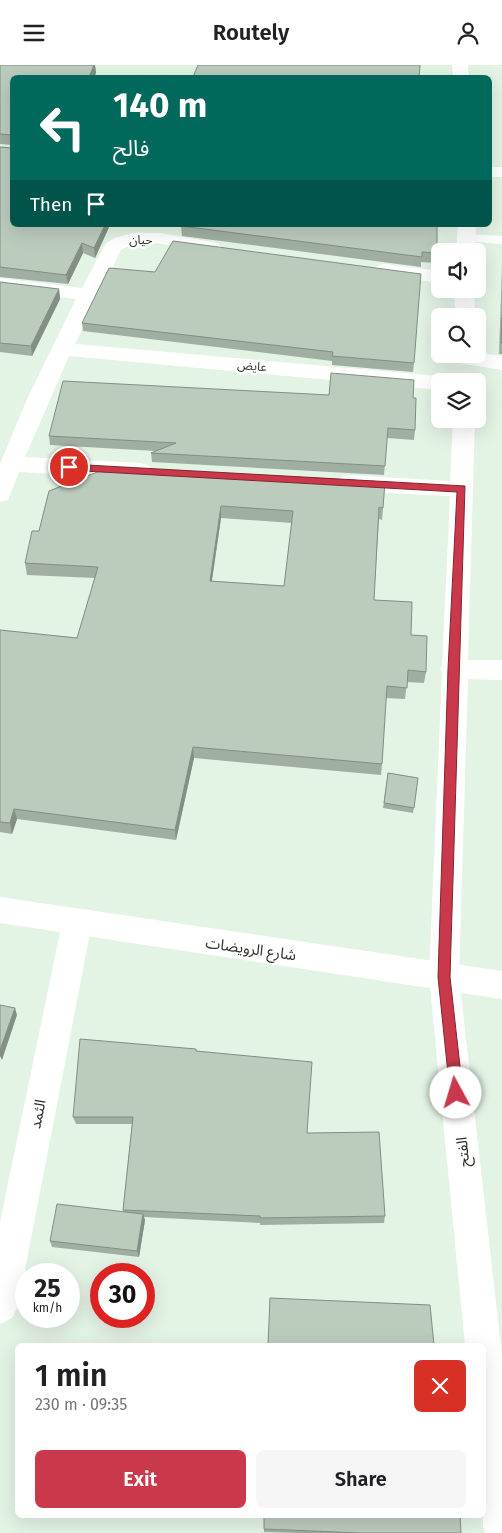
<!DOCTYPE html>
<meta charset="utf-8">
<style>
body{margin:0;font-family:"Fira Sans","Noto Sans Arabic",sans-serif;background:#f6f6f6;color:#202124;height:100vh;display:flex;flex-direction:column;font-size:19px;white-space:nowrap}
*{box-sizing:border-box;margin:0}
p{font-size:16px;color:#757577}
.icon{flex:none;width:28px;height:28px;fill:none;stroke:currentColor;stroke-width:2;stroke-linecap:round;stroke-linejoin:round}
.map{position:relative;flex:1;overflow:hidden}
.details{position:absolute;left:15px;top:1278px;width:471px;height:175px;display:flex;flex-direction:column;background:#fff;border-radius:8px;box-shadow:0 5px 20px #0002}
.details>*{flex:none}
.banner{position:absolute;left:10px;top:10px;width:482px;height:152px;border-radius:8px;box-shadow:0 5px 20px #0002;background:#00695c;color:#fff;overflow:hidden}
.buttons{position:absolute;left:431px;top:178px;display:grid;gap:10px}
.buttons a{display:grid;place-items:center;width:55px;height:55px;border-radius:8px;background:#fff;box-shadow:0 5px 20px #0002;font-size:25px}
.speed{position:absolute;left:15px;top:1198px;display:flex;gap:10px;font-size:25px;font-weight:700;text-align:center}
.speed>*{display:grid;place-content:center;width:65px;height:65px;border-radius:50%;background:#fff;box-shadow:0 5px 20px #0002;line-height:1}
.speed small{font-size:12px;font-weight:400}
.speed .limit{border:8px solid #d22;background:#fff;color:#111}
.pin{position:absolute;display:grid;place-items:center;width:42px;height:42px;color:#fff;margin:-21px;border:2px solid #fff;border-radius:50%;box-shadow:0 1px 5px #0007}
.me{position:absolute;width:55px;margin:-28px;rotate:354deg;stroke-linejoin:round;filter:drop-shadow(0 0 4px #0008)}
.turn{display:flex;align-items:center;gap:18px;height:105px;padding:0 20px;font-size:22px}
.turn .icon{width:65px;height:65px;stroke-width:2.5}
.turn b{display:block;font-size:35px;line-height:42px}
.then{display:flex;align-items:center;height:48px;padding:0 20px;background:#0003;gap:10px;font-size:19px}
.round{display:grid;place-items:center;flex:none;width:52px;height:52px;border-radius:8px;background:#f6f6f6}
.headline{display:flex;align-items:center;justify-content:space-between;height:85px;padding:0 20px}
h1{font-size:30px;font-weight:600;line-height:38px}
.cta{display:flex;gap:10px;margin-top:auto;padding:10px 20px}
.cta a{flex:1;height:58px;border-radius:8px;background:#c9394b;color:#fff;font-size:20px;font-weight:600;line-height:58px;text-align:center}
.cta a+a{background:#f6f6f6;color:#202124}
header{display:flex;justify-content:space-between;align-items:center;height:65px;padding:0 20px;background:#fff;font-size:22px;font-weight:600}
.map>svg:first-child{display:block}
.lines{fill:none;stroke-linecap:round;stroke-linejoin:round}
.lane{fill:#fff;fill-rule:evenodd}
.street{fill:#fff;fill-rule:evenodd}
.secondary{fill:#fff;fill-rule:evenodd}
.wall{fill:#a1afa2;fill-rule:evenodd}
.shaded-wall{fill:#838e84}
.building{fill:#bbcbbc;stroke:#838e84;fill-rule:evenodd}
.route{fill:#c9394b;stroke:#832531}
.labels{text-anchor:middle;stroke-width:5;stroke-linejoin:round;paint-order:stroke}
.far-street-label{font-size:12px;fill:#292f29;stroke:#fff}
.street-label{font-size:15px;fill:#292f29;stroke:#fff}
</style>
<header><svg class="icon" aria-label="menu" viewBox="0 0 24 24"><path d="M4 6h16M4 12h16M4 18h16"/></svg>Routely<svg class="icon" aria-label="person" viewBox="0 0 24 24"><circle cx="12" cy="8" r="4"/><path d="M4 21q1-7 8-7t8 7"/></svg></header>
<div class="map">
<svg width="502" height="1468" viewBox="0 0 502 1468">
<rect width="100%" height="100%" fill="#e3f3e4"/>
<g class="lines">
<polygon class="lane" points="466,169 502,171 502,179 461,176 460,173"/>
<g class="street">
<polygon points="452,0 468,0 469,12 453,12"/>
<rect x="490" y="102" width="12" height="10"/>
<polygon points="458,160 476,160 475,186 456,186"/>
<path d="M133,168H160L218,178L221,182L218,186L211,188C184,184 146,170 121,185L75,279L440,311L449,316H440V325L69,291L25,392L141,398L149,401L152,406L149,411L141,414L19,407L8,435L0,437V399L27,334L76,234L0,225V213L82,223L106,178L115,173Z"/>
<polygon points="384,199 440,206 440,218 377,209 374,205 377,201"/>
<polygon points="454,224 474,224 475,251 455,251"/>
<polygon points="478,288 502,291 502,305 458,298 455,293 457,289"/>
<polygon points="453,354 475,354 468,595 502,595 502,615 468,614 459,912 502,1290 502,1468 485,1468 483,1462 484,1280 465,1280 429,912 442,607 440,604 442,600 450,431 348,426 340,423 337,418 340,413 348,410 450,416"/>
<polygon points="77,845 87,849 92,858 18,1241 12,1253 0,1259 0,1157 62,858 67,849"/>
</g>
<polygon class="secondary" points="0,832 502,906 502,934 0,858"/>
</g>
<g class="wall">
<polygon points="0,0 95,0 96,8 12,160 110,160 95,193 83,188 68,219 0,212 0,82 12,83 12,80 0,79"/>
<polygon points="181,161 437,188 436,198 421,197 421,202 182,171"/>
<polygon points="502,200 502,289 499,289"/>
<polygon points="109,203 414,298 413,307 332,300 332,296 83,266 82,258"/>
<polygon points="0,217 59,224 60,234 32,291 0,287"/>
<polygon points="329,330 413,333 415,365 414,375 387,373 384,410 152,397 151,388 156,386 50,380 49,371"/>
<path d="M49,426L383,443L382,455L379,454L374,535L411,570L426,607L424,618L407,617L405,634L386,633L382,699L381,710L194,693L176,775L17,754L12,769L0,767V565L77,573L95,513L27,510L25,498L39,466ZM221,453L292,458L284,521L212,516Z"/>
<polygon points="388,708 418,713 413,748 383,743"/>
<polygon points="197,986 307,1068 385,1151 384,1158 260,1160 260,1158 144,1152 145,1155 139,1192 52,1182 50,1176 124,1147 123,1145 132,1059 76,1059 73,1052"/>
<polygon points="264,1450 461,1468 298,1468 264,1467"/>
</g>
<g class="shaded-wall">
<polygon points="94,0 95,0 96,8 94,12 89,12"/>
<polygon points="105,160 110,160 95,193 94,183"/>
<polygon points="82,178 83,188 68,219 66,210"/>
<polygon points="59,224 60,234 32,291 31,281"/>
<polygon points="221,441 221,453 210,527 210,516"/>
<polygon points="193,682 194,693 176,775 175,765"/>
<polygon points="14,744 17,754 12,769 10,758"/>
<polygon points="15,943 17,950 2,995 0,991 0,985"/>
<polygon points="143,1149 145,1155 139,1192 137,1186"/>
</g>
<g class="building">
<polygon points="0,0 94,0 89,12 12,12 12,160 105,160 94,183 82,178 66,210 0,202 0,82 12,83 12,70 0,69"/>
<polygon points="198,0 420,0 420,1 419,12 193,12"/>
<polygon points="182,160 437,160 437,188 422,187 422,192 181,161"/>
<polygon points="173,176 421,209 414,298 332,291 333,287 82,258 109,203 155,207"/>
<polygon points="0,217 59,224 31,281 0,278"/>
<polygon points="502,253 502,278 501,278"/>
<polygon points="331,308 414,315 413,333 416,333 415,365 388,363 385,401 151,388 176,378 49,371 63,316 329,330"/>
<path d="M110,402L385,417L383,443L379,442L374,535L412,537L411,570L427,571L426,607L408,605L407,623L387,621L382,699L193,682L175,765L14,744L10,758L0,757V565L77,573L98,502L25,498L32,466H39L49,426ZM221,441L293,446L284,521L210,516Z"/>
<polygon points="388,708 418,713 414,743 384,738"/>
<polygon points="0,940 15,943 0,985"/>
<polygon points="80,974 196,984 196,986 312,997 307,1068 379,1067 385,1151 260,1153 260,1151 123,1145 133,1052 73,1052"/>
<polygon points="57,1139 143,1149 137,1186 50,1176"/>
<polygon points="270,1233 430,1240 434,1280 268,1280"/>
<polygon points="264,1450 460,1450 461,1468 360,1468 264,1464"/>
</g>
<polygon class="route" points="69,399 465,421 450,912 463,1028 461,1033 456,1035 452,1033 450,1028 438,912 448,604 457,427 66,405 65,402"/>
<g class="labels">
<g class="far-street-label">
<text x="141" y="179">حيان</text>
<text transform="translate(252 301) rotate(5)" y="4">عايض</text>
</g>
<g class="street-label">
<text transform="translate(251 884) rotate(8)" y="5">شارع الرويضات</text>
<text transform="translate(38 1049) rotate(-79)" y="5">الثمد</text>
<text transform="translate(463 1087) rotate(-96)" y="5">الفتح</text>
</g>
</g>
</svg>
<div class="buttons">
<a><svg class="icon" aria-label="sound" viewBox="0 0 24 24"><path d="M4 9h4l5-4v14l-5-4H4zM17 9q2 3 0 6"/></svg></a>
<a><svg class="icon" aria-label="search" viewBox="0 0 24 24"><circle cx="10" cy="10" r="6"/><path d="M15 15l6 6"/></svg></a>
<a><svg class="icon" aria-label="layers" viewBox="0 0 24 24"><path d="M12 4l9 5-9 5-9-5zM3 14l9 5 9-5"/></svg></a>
</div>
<div class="speed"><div>25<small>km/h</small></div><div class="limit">30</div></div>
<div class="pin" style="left:69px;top:402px;background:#d93025"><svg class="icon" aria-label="arrive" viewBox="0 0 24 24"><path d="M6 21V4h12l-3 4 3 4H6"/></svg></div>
<svg class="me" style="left:456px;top:1028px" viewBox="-20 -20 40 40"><circle r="19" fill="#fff"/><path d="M0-13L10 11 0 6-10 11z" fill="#c9394b"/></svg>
<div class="banner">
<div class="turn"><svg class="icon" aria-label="left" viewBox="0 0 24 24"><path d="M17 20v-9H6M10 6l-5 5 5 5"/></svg><div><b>140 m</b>فالح</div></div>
<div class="then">Then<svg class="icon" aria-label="arrive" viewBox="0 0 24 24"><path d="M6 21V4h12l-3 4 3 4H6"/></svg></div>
</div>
<section class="details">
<div class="headline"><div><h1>1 min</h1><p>230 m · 09:35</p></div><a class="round" style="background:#d93025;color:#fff"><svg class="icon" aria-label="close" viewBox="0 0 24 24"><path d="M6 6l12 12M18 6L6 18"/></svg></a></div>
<div class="cta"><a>Exit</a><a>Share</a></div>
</section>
</div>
